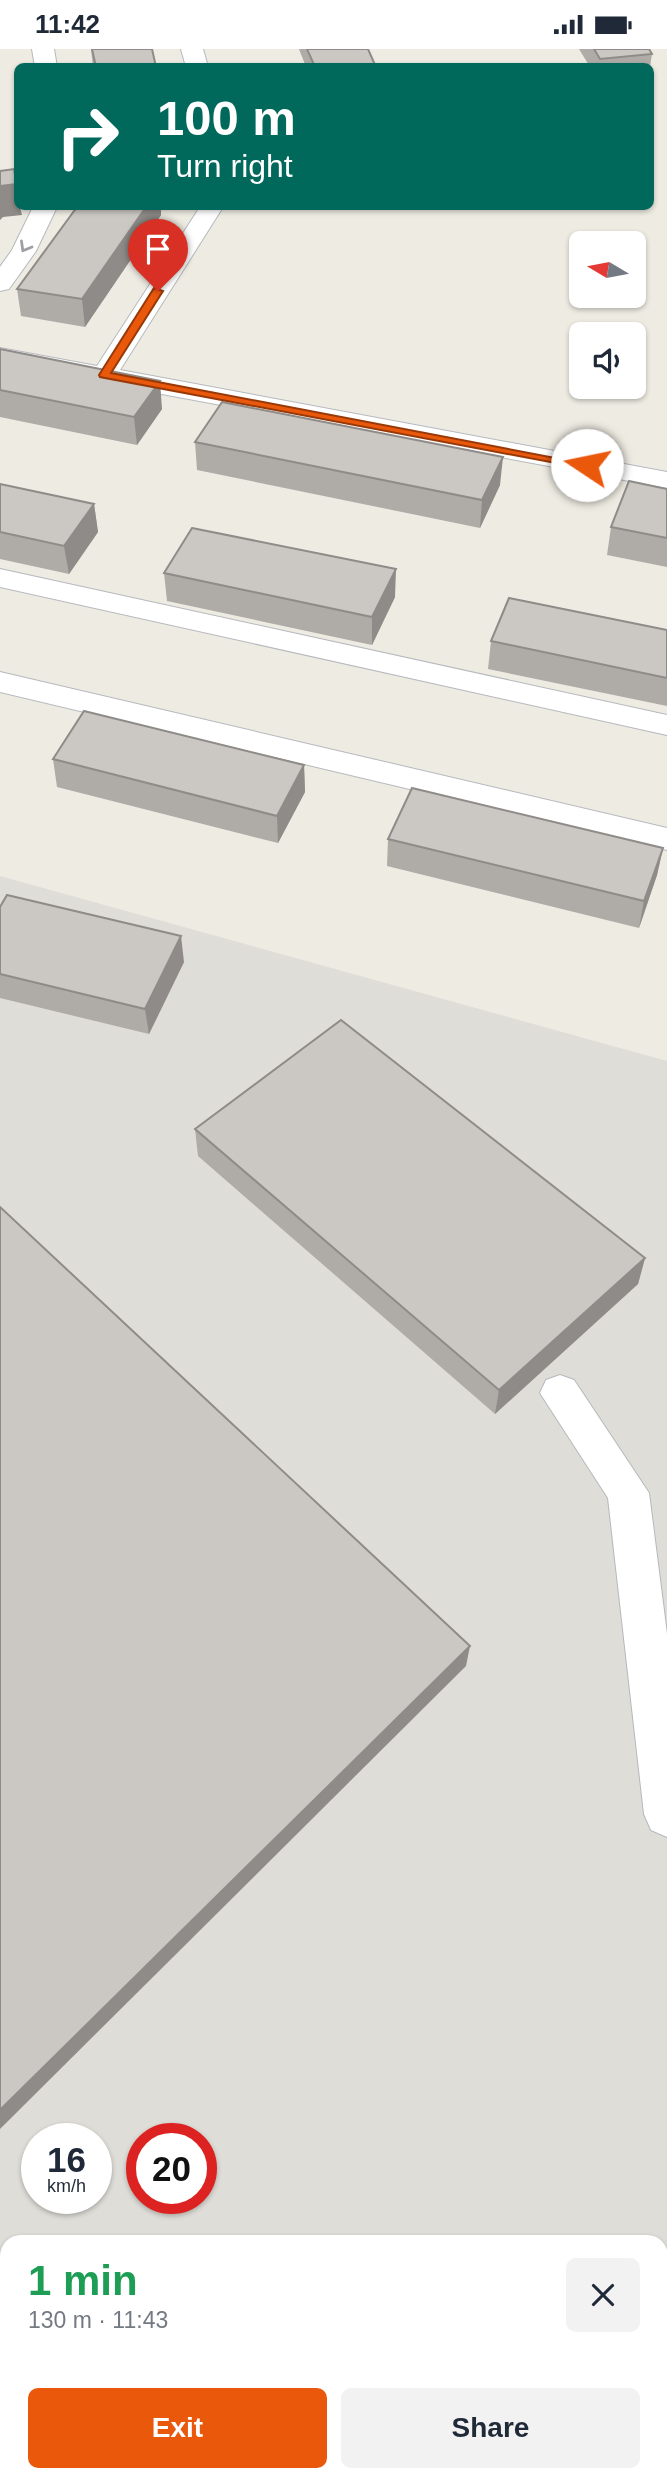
<!DOCTYPE html>
<meta charset="utf-8">
<style>
body{margin:0;font-family:Arial,sans-serif;background:#f2f2f3;color:#1f2937;height:100vh;display:flex;flex-direction:column;font-size:26px;white-space:nowrap}
*{box-sizing:border-box;margin:0}
p{font-size:23px;color:#747a83}
.icon{flex:none;width:38px;height:38px;fill:none;stroke:currentColor;stroke-width:2;stroke-linecap:round;stroke-linejoin:round}
.map{position:relative;flex:1;overflow:hidden}
.panel{position:absolute;left:0px;top:2186px;width:668px;height:247px;display:flex;flex-direction:column;background:#fff;border-radius:21px 21px 0 0;box-shadow:0 2px 5px #0004}
.panel>*{flex:none}
.hud{position:absolute;left:14px;top:14px;width:640px;height:147px;border-radius:10px;box-shadow:0 2px 5px #0004;background:#00695c;color:#fff;overflow:hidden}
.needle{width:46px;rotate:280deg}
.fabs{position:absolute;left:569px;top:182px;display:grid;gap:14px}
.fabs a{display:grid;place-items:center;width:77px;height:77px;border-radius:10px;background:#fff;box-shadow:0 2px 5px #0004;font-size:35px}
.speed{position:absolute;left:21px;top:2074px;display:flex;gap:14px;font-size:35px;font-weight:700;text-align:center}
.speed>*{display:grid;place-content:center;width:91px;height:91px;border-radius:50%;background:#fff;box-shadow:0 2px 5px #0004;line-height:1}
.speed small{font-size:18px;font-weight:400}
.speed .limit{border:10px solid #d22;background:#fff;color:#111}
.pin{position:absolute;display:grid;place-items:center;width:60px;height:60px;color:#fff;margin:-72px -30px;border-radius:50% 50% 50% 0;rotate:-45deg;box-shadow:0 0 7px #0007}
.pin .icon{rotate:45deg}
.me{position:absolute;width:77px;margin:-38px;rotate:281deg;stroke-linejoin:round;filter:drop-shadow(0 0 5px #0008)}
.turn{display:flex;align-items:center;gap:24px;height:147px;padding:0 28px;font-size:32px}
.turn .icon{width:91px;height:91px;stroke-width:2.5}
.turn b{display:block;font-size:49px;line-height:60px}
.round{display:grid;place-items:center;flex:none;width:74px;height:74px;border-radius:10px;background:#f2f2f3}
.headline{display:flex;align-items:center;justify-content:space-between;height:119px;padding:0 28px}
h1{font-size:42px;font-weight:600;line-height:52px;color:#1e9e55}
.primary-button{display:flex;gap:14px;margin-top:auto;padding:14px 28px}
.primary-button a{flex:1;height:80px;border-radius:10px;background:#ea580c;color:#fff;font-size:28px;font-weight:600;line-height:80px;text-align:center}
.primary-button a+a{background:#f2f2f3;color:#1f2937}
.status{display:flex;justify-content:space-between;align-items:center;height:49px;padding:0 35px;background:#fff;direction:ltr}
.status svg{height:19px;fill:currentColor}
.map>svg:first-child{display:block}
.industrial{fill:#dfddd7;fill-rule:evenodd}
.lines{fill:none;stroke-linecap:round;stroke-linejoin:round}
.minor-casing{stroke:#b5b9bd;stroke-width:2}
.minor{fill:#fff;fill-rule:evenodd}
.wall{fill:#afaba7}
.shaded-wall{fill:#8e8b88}
.building{fill:#cbc7c2;stroke:#8e8b88;stroke-width:2}
.oneway{stroke:#9d9fa2}
.route{fill:#ea580c;stroke:#983908;stroke-width:2}
</style>
<div class="status"><b>11:42</b><svg viewBox="0 0 49 12"><path d="M0 12V9h3v3zM5 12V6h3v6zM10 12V3h3v9zM15 12V0h3v12zM26 1h20v11H26zM47 4h2v5h-2z"/></svg></div>
<div class="map">
<svg width="667" height="2432" viewBox="0 0 667 2432">
<rect width="100%" height="100%" fill="#eeebe2"/>
<path class="industrial" d="M0,827L667,1012V2432H0ZM37,2090H96V2149H37ZM142,2090H201V2149H142ZM7,2193H662V2426H7Z"/>
<g class="lines">
<g class="minor-casing">
<g id="minor">
<polygon points="32,0 54,0 57,18 35,18"/>
<polygon points="181,0 203,0 208,18 186,18"/>
<polygon points="33,158 57,158 36,202 9,240 0,242 0,218 12,201"/>
<polygon points="200,158 223,158 120,321 667,423 667,439 0,315 0,299 97,317"/>
<polygon points="0,520 667,666 667,686 0,538"/>
<polygon points="0,623 667,779 667,801 0,643"/>
<polygon points="560,1326 574,1331 649,1444 667,1585 667,1788 651,1781 644,1765 608,1449 540,1344 546,1331"/>
<polygon points="662,2222 667,2223 667,2277 662,2275"/>
<polygon points="391,2426 447,2426 445,2432 389,2432"/>
</g>
</g>
<use href="#minor" class="minor"/>
</g>
<g class="wall">
<polygon points="91,0 152,0 156,18 93,18"/>
<polygon points="299,0 368,0 376,18 306,18"/>
<polygon points="579,0 649,0 652,5 650,18 590,18"/>
<polygon points="77,158 161,158 161,166 85,278 21,267 17,240"/>
<polygon points="510,158 545,158 511,161"/>
<polygon points="0,300 162,360 137,396 0,368"/>
<polygon points="195,393 500,436 480,479 197,421"/>
<polygon points="0,435 94,455 98,483 69,525 0,510"/>
<polygon points="667,440 667,518 607,506 611,478"/>
<polygon points="164,524 395,548 372,596 167,552"/>
<polygon points="667,581 667,657 488,620 491,592"/>
<polygon points="53,710 304,716 305,743 278,794 57,738"/>
<polygon points="388,790 663,799 657,826 639,879 387,817"/>
<polygon points="0,858 184,913 149,985 0,949"/>
<polygon points="195,1080 645,1209 638,1235 495,1365 198,1107"/>
</g>
<g class="shaded-wall">
<polygon points="17,135 18,158 20,158 22,166 3,168 0,171 0,137"/>
<polygon points="146,158 161,158 161,166 85,278 82,250"/>
<polygon points="160,332 162,360 137,396 134,368"/>
<polygon points="503,408 500,436 480,479 482,451"/>
<polygon points="94,455 98,483 69,525 64,497"/>
<polygon points="396,520 395,548 372,596 372,568"/>
<polygon points="304,716 305,743 278,794 277,767"/>
<polygon points="663,799 657,826 639,879 644,852"/>
<polygon points="181,887 184,913 149,985 145,960"/>
<polygon points="645,1209 638,1235 495,1365 499,1341"/>
<polygon points="470,1597 466,1617 0,2080 0,2061"/>
</g>
<g class="building">
<polygon points="92,0 152,0 156,18 96,18"/>
<polygon points="307,0 368,0 376,18 315,18"/>
<polygon points="594,0 649,0 652,5 600,10"/>
<polygon points="14,120 17,135 0,137 0,122"/>
<polygon points="77,158 146,158 82,250 17,240"/>
<polygon points="0,300 160,332 134,368 0,341"/>
<polygon points="222,353 503,408 482,451 195,393"/>
<polygon points="629,432 667,440 667,489 611,478"/>
<polygon points="0,435 94,455 64,497 0,483"/>
<polygon points="192,479 396,520 372,568 164,524"/>
<polygon points="509,549 667,581 667,629 491,592"/>
<polygon points="84,662 304,716 277,767 53,710"/>
<polygon points="412,739 663,799 644,852 388,790"/>
<polygon points="7,846 181,887 145,960 0,925 0,858"/>
<polygon points="341,971 645,1209 499,1341 195,1080"/>
<polygon points="0,1158 470,1597 0,2061"/>
</g>
<defs><path id="oneway-chevron" d="M-2-3.5L2.5 0L-2 3.5" fill="none" stroke-width="1.6" stroke-linecap="round" stroke-linejoin="round" transform="scale(1.75)"/></defs>
<use class="oneway" href="#oneway-chevron" transform="translate(25 198) rotate(120)"/>
<polygon class="route" points="154,239 163,242 111,324 592,416 587,420 100,328 99,326"/>
</svg>
<div class="fabs">
<a><svg class="needle" viewBox="-14 -14 28 28"><path d="M0-13l5 13h-10z" fill="#e53935"/><path d="M0 13l5-13h-10z" fill="#747a83"/></svg></a>
<a><svg class="icon" aria-label="sound" viewBox="0 0 24 24"><path d="M4 9h4l5-4v14l-5-4H4zM17 9q2 3 0 6"/></svg></a>
</div>
<div class="speed"><div>16<small>km/h</small></div><div class="limit">20</div></div>
<div class="pin" style="left:158px;top:242px;background:#d93025"><svg class="icon" aria-label="arrive" viewBox="0 0 24 24"><path d="M6 21V4h12l-3 4 3 4H6"/></svg></div>
<svg class="me" style="left:587px;top:416px" viewBox="-20 -20 40 40"><circle r="19" fill="#fff"/><path d="M0-13L10 11 0 6-10 11z" fill="#ea580c"/></svg>
<div class="hud">
<div class="turn"><svg class="icon" aria-label="right" viewBox="0 0 24 24"><path d="M7 20v-9h11M14 6l5 5-5 5"/></svg><div><b>100 m</b>Turn right</div></div>
</div>
<section class="panel">
<div class="headline"><div><h1>1 min</h1><p>130 m · 11:43</p></div><a class="round"><svg class="icon" aria-label="close" viewBox="0 0 24 24"><path d="M6 6l12 12M18 6L6 18"/></svg></a></div>
<div class="primary-button"><a>Exit</a><a>Share</a></div>
</section>
</div>
